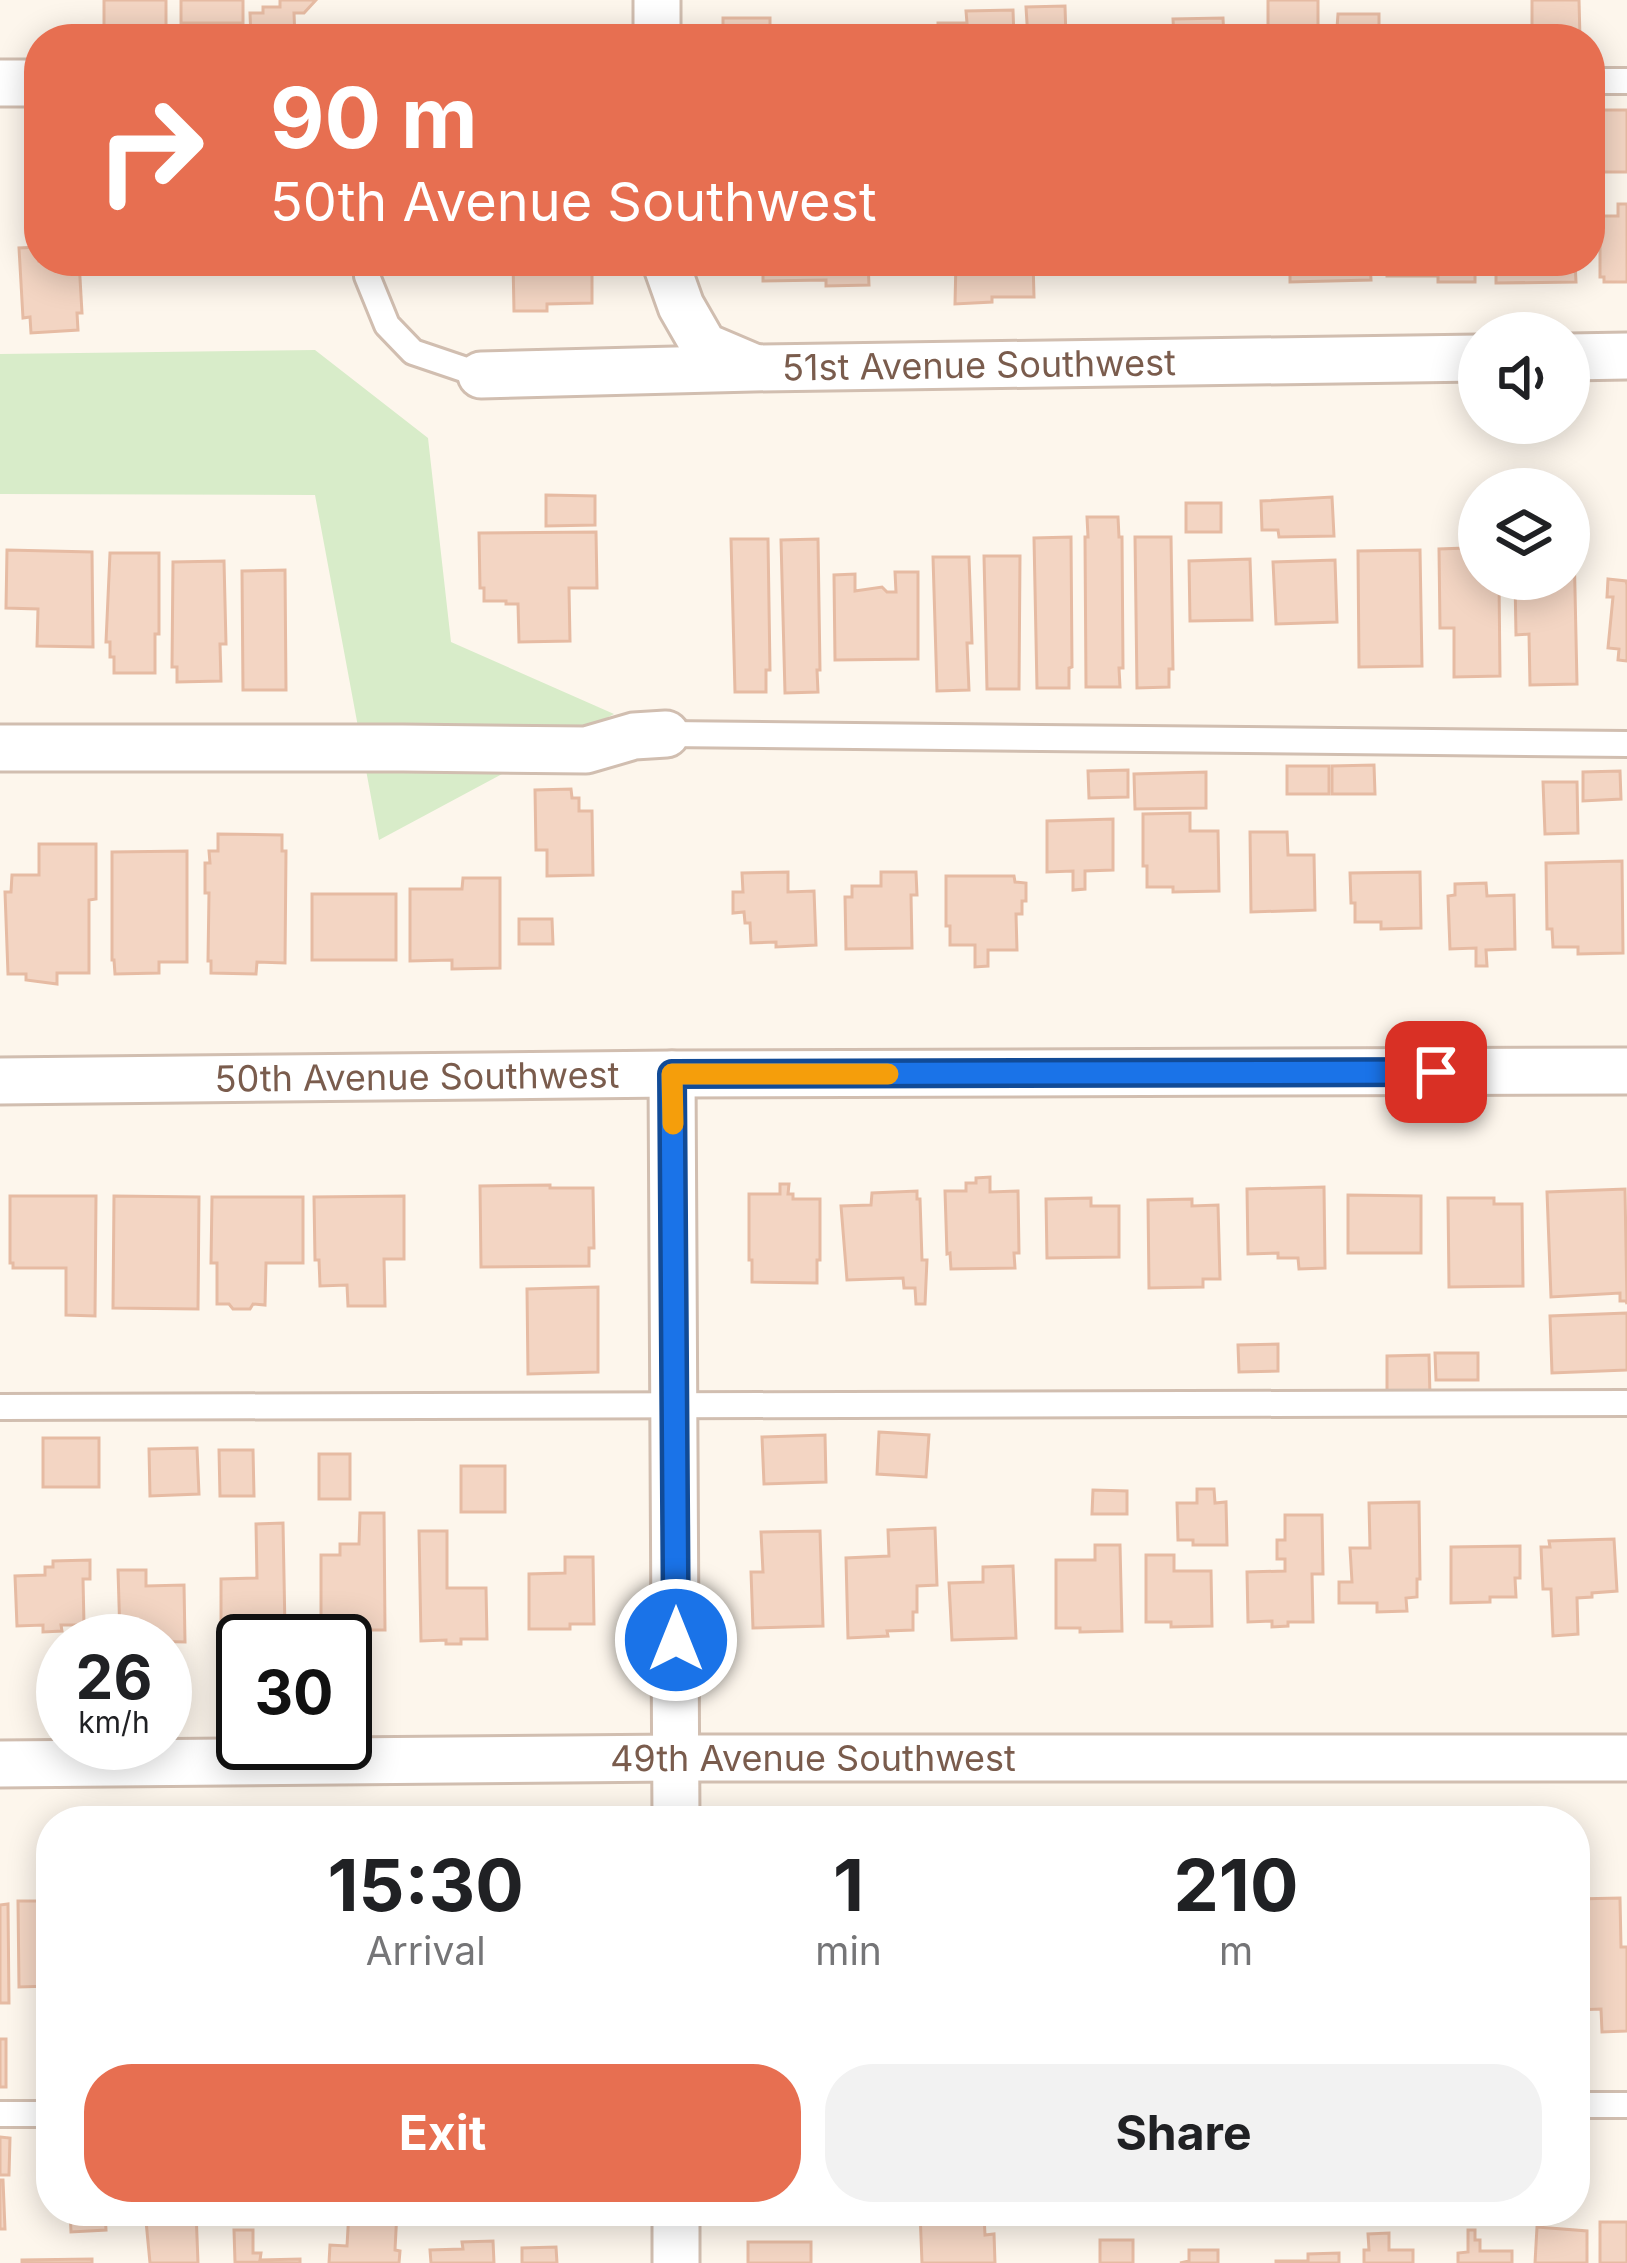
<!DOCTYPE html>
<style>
body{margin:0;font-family:Inter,sans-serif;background:#f2f2f2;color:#202124;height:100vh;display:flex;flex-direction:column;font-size:45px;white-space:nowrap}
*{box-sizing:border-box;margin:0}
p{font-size:39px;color:#757577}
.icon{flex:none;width:66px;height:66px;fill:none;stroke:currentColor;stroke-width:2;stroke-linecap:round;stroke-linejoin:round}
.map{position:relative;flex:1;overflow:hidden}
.details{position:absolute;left:36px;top:1806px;width:1554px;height:420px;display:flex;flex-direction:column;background:#fff;border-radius:48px;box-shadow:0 6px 30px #0003}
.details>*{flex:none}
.banner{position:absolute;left:24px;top:24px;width:1581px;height:252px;border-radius:48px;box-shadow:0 6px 30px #0003;background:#e76f51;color:#fff;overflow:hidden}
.fabs{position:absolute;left:1458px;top:312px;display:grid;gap:24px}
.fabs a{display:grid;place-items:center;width:132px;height:132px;border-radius:50%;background:#fff;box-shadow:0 6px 30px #0003;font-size:60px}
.speed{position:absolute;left:36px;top:1614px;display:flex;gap:24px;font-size:60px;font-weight:700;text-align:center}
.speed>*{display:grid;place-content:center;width:156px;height:156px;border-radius:50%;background:#fff;box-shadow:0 6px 30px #0003;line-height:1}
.speed small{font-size:30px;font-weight:400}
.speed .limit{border:6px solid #111;border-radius:18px;background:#fff;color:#111}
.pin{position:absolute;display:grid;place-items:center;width:102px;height:102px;color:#fff;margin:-51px;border-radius:24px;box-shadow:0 6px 18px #0006}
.me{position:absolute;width:132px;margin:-66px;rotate:0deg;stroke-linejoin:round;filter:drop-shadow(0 0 9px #0008)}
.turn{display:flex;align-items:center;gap:42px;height:252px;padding:0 48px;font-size:54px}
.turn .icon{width:156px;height:156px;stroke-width:2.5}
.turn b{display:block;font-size:84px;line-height:102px}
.eta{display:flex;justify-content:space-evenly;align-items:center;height:204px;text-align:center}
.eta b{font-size:72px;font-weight:700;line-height:84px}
.primary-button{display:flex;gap:24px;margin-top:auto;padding:24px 48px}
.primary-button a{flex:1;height:138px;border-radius:48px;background:#e76f51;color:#fff;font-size:48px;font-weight:700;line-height:138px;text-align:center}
.primary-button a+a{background:#f2f2f2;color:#202124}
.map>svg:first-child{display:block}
.green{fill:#d8ecc9}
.building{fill:#f3d5c3;stroke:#e6bba3;stroke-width:3}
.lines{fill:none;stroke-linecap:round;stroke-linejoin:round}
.service-casing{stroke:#d1beb0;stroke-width:30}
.minor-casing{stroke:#d1beb0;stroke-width:51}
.service{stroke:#fff;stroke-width:24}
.minor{stroke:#fff;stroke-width:45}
.route-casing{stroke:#114b97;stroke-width:30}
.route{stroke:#1a73e8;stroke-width:21}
.slow{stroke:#f59e0b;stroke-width:21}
.labels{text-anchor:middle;stroke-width:9;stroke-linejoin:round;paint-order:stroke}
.street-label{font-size:36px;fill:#7a5c4d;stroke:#fffaf3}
</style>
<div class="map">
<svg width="1627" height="2263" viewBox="0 0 1627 2263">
<rect width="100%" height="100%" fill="#fdf6ec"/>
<polygon class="green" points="315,350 428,438 451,642 614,714 379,840 315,495 0,494 0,354"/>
<g class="building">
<rect x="104" y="0" width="62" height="32"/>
<rect x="181" y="0" width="62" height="23"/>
<polygon points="280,0 316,0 304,13 294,13 295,39 251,39 250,13 263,13 263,7 280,7"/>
<polygon points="1268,0 1318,0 1318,39 1268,38"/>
<polygon points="1532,0 1579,0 1580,39 1532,39"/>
<polygon points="1065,6 1066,39 1028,39 1026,7"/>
<polygon points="1013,10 1014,39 938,39 938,23 967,23 966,11"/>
<polygon points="1338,14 1379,14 1379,39 1331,39 1331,27 1337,28"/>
<rect x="723" y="18" width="47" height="21"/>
<polygon points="1223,18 1224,39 1174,39 1173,19"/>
<rect x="1590" y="110" width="37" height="62"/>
<polygon points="1618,204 1627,204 1627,282 1604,282 1604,277 1600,277 1600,216 1618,216"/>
<polygon points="39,247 39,261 79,261 82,313 77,313 78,330 31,333 30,317 23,318 19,248"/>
<polygon points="404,261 495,261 495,266 462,267 462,271 404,271"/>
<polygon points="513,261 592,261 592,303 547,304 547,311 514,311"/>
<polygon points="756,261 868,261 869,285 826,286 826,280 763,281 763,268 757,268"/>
<polygon points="956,261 1033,261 1034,297 992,297 992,302 955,304"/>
<polygon points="1084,261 1156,261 1157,271 1102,273 1101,265 1085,266"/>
<rect x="1187" y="261" width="83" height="11"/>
<polygon points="1290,261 1370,261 1371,280 1290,282"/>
<polygon points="1387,261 1475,261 1475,282 1438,282 1438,276 1387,276"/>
<polygon points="1496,261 1575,261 1576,282 1496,283"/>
<polygon points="546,495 595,496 595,525 546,526"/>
<polygon points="1332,497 1334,536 1279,537 1278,530 1262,530 1261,501"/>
<rect x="1186" y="503" width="35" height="29"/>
<polygon points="1087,517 1118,517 1119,537 1122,537 1123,668 1119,668 1120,687 1086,687 1085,537 1088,537"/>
<polygon points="596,532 597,588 569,588 570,641 519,642 518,604 506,604 506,601 484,601 484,588 480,588 479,533"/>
<polygon points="1071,537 1072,667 1069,668 1069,688 1037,688 1034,538"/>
<polygon points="1135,537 1171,537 1173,669 1169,669 1169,687 1137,688"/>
<polygon points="731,539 768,539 770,670 766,670 766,692 735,692"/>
<polygon points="818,539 820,670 817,670 818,692 785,693 781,540"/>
<polygon points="1466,541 1479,541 1479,579 1499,579 1500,676 1454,677 1454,628 1440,628 1439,549 1466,548"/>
<polygon points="1569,544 1574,544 1577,684 1530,685 1529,634 1516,635 1515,579 1569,579"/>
<polygon points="7,550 92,552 93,647 37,646 38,609 6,608"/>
<polygon points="1420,550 1422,666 1359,667 1358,551"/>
<polygon points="110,553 159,553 159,634 155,634 155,673 114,673 114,657 110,657 110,642 106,642"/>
<polygon points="984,556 1020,556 1019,689 987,689"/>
<polygon points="933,557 969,557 972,643 967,643 969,690 937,691"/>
<polygon points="1250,559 1252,620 1190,621 1189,561"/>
<polygon points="1335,560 1337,622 1276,624 1273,562"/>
<polygon points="224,561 226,644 220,644 221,681 177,682 177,667 172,667 173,562"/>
<polygon points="285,570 286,690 243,690 242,571"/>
<polygon points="895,572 918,572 918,659 835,660 834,575 855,574 855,591 882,587 887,592 896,592"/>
<polygon points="1608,579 1626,581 1627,585 1627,661 1618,660 1619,649 1608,648 1613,597 1607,597"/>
<polygon points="1374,765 1375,794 1332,794 1332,766"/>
<rect x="1287" y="766" width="42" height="28"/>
<polygon points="1128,770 1128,797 1089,798 1088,771"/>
<polygon points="1620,771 1621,799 1583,801 1583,772"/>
<polygon points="1206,772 1206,808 1135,809 1134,774"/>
<polygon points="1543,782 1577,782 1578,833 1545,834"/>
<polygon points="571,789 572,798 579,798 579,811 592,811 593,875 547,876 547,850 536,850 535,790"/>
<polygon points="1190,813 1190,831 1218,831 1219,891 1173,892 1173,887 1147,887 1147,866 1143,866 1143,814"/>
<polygon points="1113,819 1113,870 1085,871 1085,889 1073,890 1073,871 1047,872 1047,821"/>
<polygon points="1250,832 1287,832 1288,855 1314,855 1315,910 1251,912"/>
<polygon points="218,834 282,835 282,851 286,851 285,963 257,962 256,974 211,973 211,961 208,961 209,893 205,893 205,863 210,863 209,851 218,851"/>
<polygon points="39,844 96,844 96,899 89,900 89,973 57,973 57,984 26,980 26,974 8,974 5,892 11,892 12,875 39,875"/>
<polygon points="187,851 187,962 159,962 159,973 115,974 114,960 112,960 112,852"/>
<polygon points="1622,861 1623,953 1578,954 1578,947 1553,947 1552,929 1547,929 1546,863"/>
<polygon points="788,872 788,892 814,891 816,945 776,947 776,942 751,943 750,923 745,923 744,912 733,913 733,892 743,892 742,873"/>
<polygon points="881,872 916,872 917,895 911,895 912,948 846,949 845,897 852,897 852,886 881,886"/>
<polygon points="1420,872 1421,928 1381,929 1381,922 1355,922 1355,903 1351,903 1350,873"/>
<polygon points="946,876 1014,876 1015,882 1026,883 1026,901 1022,901 1022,914 1016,914 1017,950 988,950 988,966 975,967 975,945 950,945 950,926 946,926"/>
<polygon points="463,878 500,878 500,968 452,969 452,960 410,961 410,889 462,889"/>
<polygon points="1486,883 1487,896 1514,895 1515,949 1486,950 1487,966 1476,966 1476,948 1450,949 1448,896 1455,895 1455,884"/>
<rect x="312" y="894" width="84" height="66"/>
<polygon points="519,919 552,919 553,944 519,944"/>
<polygon points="990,1177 990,1192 1018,1191 1019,1253 1014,1253 1015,1268 951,1269 950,1253 947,1254 945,1191 966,1191 966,1183 976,1183 976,1178"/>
<polygon points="780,1184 789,1184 788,1194 793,1194 793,1199 820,1199 820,1260 817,1260 817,1283 752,1282 752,1260 749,1260 749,1194 780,1194"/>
<polygon points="550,1185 550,1188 593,1188 594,1248 589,1248 589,1266 481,1267 480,1186"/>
<polygon points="1324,1187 1325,1268 1299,1269 1298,1258 1278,1258 1278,1253 1248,1254 1247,1189"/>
<polygon points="1625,1189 1627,1304 1626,1301 1620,1301 1620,1293 1551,1297 1547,1192"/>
<polygon points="917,1191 917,1199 920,1199 922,1260 927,1260 925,1304 916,1304 915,1288 904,1288 903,1278 847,1280 841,1206 871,1205 872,1193"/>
<polygon points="1348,1195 1421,1196 1421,1253 1348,1253"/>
<polygon points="10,1196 96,1196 95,1316 66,1315 66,1268 13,1268 13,1263 10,1263"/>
<polygon points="114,1196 199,1197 198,1309 113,1308"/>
<polygon points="404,1196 404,1259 384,1259 385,1306 348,1306 347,1285 320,1286 319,1260 315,1260 314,1197"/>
<polygon points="212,1197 303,1197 303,1263 266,1263 265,1305 253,1304 250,1309 233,1309 229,1304 217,1304 217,1263 211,1263"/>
<polygon points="1091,1198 1091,1206 1119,1206 1119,1257 1047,1258 1046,1199"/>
<polygon points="1448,1198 1494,1198 1494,1204 1522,1204 1523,1286 1449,1287"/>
<polygon points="1192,1199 1192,1206 1218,1205 1220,1279 1203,1279 1203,1287 1149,1288 1148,1200"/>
<polygon points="598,1287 598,1372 528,1374 527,1289"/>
<polygon points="1627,1313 1627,1370 1552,1373 1550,1316"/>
<polygon points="1278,1344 1278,1371 1239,1372 1238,1345"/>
<polygon points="1435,1353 1478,1353 1478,1380 1436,1380"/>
<polygon points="1429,1355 1430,1397 1387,1397 1387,1356"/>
<polygon points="879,1432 929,1435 926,1477 877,1474"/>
<polygon points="825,1435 826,1482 764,1484 762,1437"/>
<rect x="43" y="1438" width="56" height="49"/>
<polygon points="197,1448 199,1494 150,1496 149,1449"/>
<polygon points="219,1450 253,1450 254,1496 220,1496"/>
<rect x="319" y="1454" width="31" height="45"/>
<rect x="461" y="1466" width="44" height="46"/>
<polygon points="1197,1489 1214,1489 1215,1503 1226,1502 1227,1545 1193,1545 1193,1540 1178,1540 1177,1503 1197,1503"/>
<polygon points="1093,1490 1127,1491 1127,1514 1092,1514"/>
<polygon points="1419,1502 1420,1579 1417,1579 1417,1597 1406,1598 1407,1611 1377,1612 1377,1603 1339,1603 1339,1582 1352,1582 1350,1548 1370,1548 1369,1503"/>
<polygon points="360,1513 384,1513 385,1630 343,1630 342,1626 321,1626 321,1555 340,1555 340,1544 359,1544"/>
<polygon points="1285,1515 1322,1515 1323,1574 1312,1574 1313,1622 1288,1622 1288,1626 1272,1627 1272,1621 1248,1622 1247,1572 1285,1571 1285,1559 1277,1559 1277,1540 1285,1540"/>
<polygon points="283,1523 285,1630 260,1630 260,1634 244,1635 244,1630 221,1631 221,1579 257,1578 256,1524"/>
<polygon points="935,1528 937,1585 917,1586 917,1612 913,1612 913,1630 887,1631 888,1636 848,1638 846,1558 889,1556 888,1530"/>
<polygon points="419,1531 447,1531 447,1588 486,1588 487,1639 461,1639 461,1644 446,1644 446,1640 421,1641"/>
<polygon points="820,1531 823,1626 753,1628 751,1572 763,1572 761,1532"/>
<polygon points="1614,1539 1617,1591 1592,1593 1592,1597 1577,1598 1578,1634 1553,1636 1551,1589 1543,1589 1541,1547 1550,1547 1549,1541"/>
<polygon points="1095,1545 1120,1545 1122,1631 1080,1632 1080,1628 1056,1628 1056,1560 1095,1560"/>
<polygon points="1520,1546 1520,1578 1515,1578 1516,1597 1490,1597 1490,1602 1451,1603 1451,1547"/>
<polygon points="1146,1555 1174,1555 1174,1571 1211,1571 1212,1626 1171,1627 1171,1622 1146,1622"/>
<polygon points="565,1557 593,1557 594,1624 570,1624 570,1629 529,1629 529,1574 565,1573"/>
<polygon points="90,1560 90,1579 83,1579 84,1625 61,1625 62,1631 43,1632 43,1625 17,1626 15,1576 45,1575 45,1567 53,1567 53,1561"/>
<polygon points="1013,1566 1016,1638 952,1640 949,1583 983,1582 983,1567"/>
<polygon points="118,1570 146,1570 146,1586 184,1585 185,1642 143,1641 143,1635 120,1636"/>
<polygon points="42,1897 51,1897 51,1986 19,1987 18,1901 42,1901"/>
<polygon points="1620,1898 1621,1947 1627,1947 1627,2031 1602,2032 1601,2009 1575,2010 1575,1899"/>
<polygon points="8,1904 9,2003 0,2003 0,1905"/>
<rect x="0" y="2039" width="6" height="48"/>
<polygon points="0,2137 10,2138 9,2175 0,2175"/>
<polygon points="0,2180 3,2180 5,2229 0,2229"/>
<polygon points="70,2211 105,2211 106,2230 71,2232"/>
<polygon points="160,2211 196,2211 198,2263 150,2263 146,2221 161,2221"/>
<polygon points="349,2211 397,2211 395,2250 400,2251 399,2263 329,2263 330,2245 347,2246"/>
<polygon points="920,2211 942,2211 942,2216 984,2215 985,2235 994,2234 995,2263 922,2263"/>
<rect x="1600" y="2222" width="27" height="41"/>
<polygon points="1537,2227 1587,2231 1587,2263 1535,2263"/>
<polygon points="234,2230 253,2230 253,2253 261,2253 260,2260 300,2259 300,2263 235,2262"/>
<polygon points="1468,2230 1475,2230 1475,2240 1480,2240 1480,2251 1512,2251 1512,2263 1458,2263 1458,2253 1468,2252"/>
<polygon points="1389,2233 1389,2250 1413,2250 1413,2263 1364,2263 1364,2250 1369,2250 1368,2234"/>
<rect x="1100" y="2240" width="33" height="23"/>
<polygon points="493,2241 494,2263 431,2263 430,2250 463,2249 462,2242"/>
<rect x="748" y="2242" width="63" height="21"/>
<polygon points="556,2247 557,2263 522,2263 522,2248"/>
<polygon points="1189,2250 1218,2250 1218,2263 1180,2263 1189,2261"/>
<polygon points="1339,2253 1339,2263 1276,2263 1276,2261 1308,2261 1308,2254"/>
<polygon points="92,2259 92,2263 22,2263 22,2260"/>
</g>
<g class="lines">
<g class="service-casing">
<g id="service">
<polyline points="1590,81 1627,81"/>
<polyline points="367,276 387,325 413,352 481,375"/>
<polyline points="666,734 1627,744"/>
<polyline points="0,1407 1627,1403"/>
<polyline points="1575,2105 1627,2105"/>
<polyline points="0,2114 51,2114"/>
</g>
</g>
<g class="minor-casing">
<g id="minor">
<polyline points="657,39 657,0"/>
<polyline points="0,83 39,83"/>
<polyline points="665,261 681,306 704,346 751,366"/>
<polyline points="1569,357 1627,356"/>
<path id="s1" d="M481,375L753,368L1479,358"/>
<polyline points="0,748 403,748 586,750 634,736 666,734"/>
<polyline points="672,1074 676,1821"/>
<path id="s2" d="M0,1081L672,1074L1627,1071"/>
<path id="s3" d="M0,1764L676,1758H1627"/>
<polyline points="676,2263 676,2211"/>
</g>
</g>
<use href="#service" class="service"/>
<use href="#minor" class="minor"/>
</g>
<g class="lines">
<g class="route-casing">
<polyline id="route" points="676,1640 672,1074 1436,1072"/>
</g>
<use href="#route" class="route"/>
<polyline class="slow" points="673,1124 672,1074 888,1074"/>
</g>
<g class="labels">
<g class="street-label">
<text dy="13" stroke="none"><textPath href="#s1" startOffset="498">51st Avenue Southwest</textPath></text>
<text dy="13" stroke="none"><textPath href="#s2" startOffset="417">50th Avenue Southwest</textPath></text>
<text dy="13" stroke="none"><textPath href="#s3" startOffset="813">49th Avenue Southwest</textPath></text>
</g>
</g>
</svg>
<div class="fabs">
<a><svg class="icon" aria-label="sound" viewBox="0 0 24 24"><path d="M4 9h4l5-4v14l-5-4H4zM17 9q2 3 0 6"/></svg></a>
<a><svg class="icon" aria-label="layers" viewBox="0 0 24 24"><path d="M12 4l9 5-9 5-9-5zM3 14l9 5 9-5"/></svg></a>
</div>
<div class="speed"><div>26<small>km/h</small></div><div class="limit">30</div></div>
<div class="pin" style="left:1436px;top:1072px;background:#d93025"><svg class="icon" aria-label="arrive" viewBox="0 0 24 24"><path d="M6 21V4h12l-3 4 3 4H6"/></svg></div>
<svg class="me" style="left:676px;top:1640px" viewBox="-20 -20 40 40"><circle r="17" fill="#1a73e8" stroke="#fff" stroke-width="3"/><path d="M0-11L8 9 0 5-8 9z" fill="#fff"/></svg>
<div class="banner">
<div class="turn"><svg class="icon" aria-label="right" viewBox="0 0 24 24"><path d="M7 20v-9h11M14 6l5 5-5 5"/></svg><div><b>90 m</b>50th Avenue Southwest</div></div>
</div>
<section class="details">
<div class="eta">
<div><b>15:30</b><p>Arrival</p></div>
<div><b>1</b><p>min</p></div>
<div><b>210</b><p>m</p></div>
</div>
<div class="primary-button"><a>Exit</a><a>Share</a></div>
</section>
</div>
